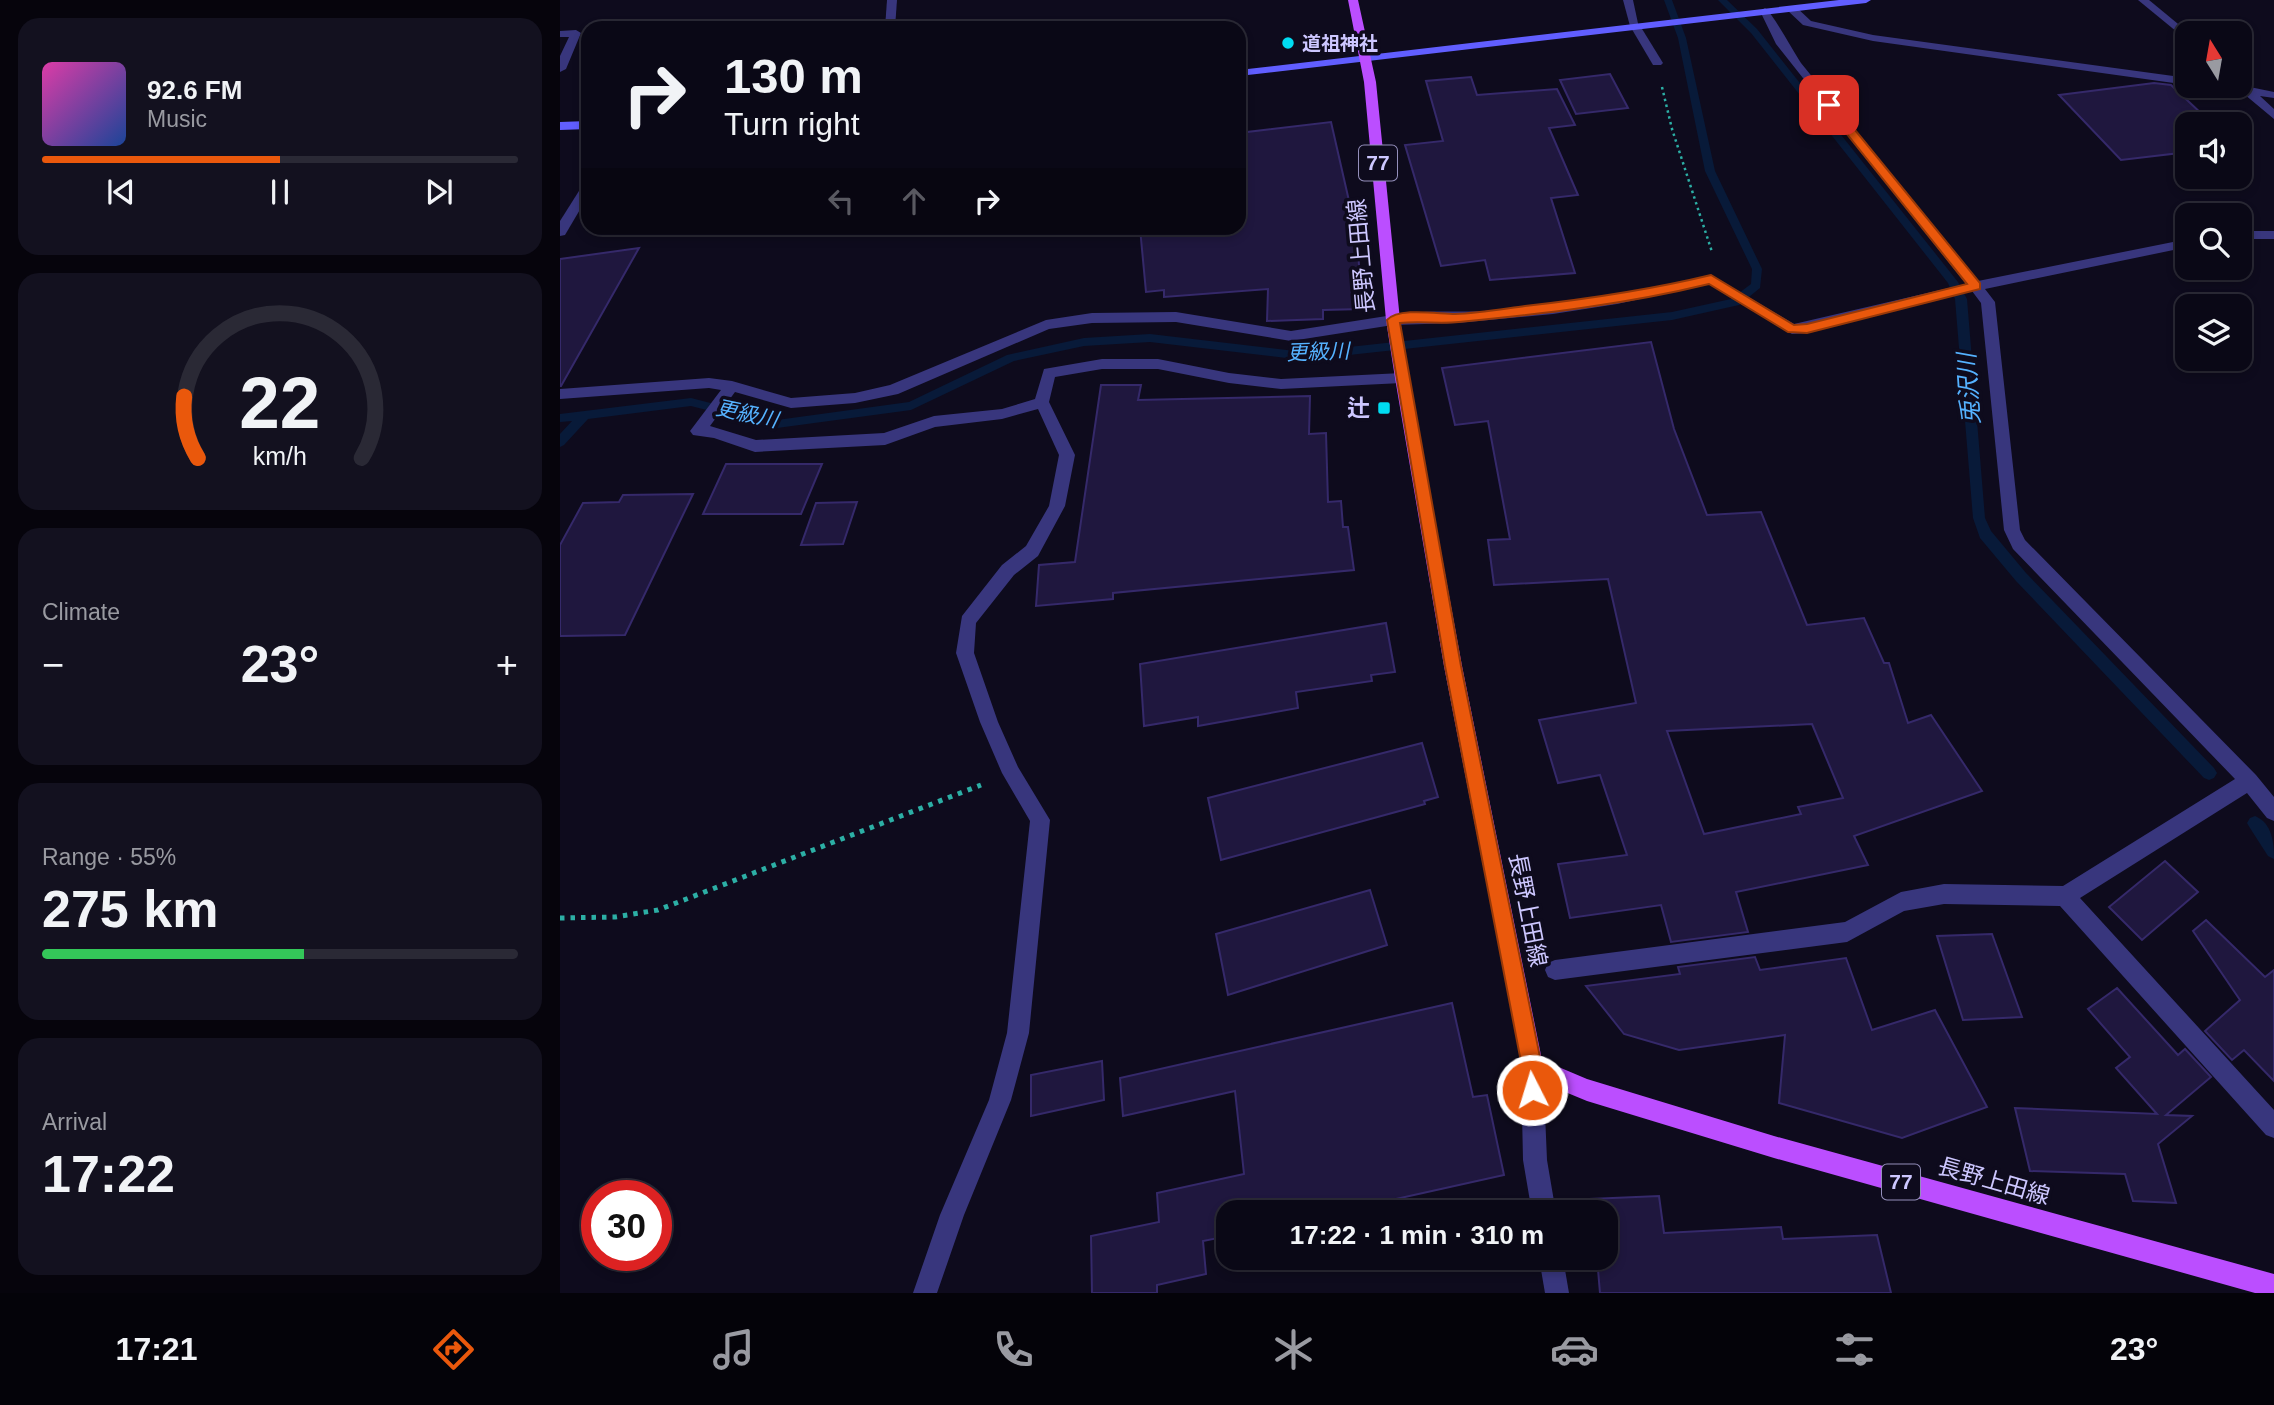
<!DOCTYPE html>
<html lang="en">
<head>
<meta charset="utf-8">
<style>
	:root { --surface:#0a0816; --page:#13111f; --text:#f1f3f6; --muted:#999aa1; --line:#2a2935; --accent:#ea580c }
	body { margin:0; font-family:Helvetica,"Noto Sans JP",sans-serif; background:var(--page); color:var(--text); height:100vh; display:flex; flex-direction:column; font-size:26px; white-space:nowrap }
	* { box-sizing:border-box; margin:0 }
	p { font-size:23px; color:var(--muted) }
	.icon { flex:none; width:38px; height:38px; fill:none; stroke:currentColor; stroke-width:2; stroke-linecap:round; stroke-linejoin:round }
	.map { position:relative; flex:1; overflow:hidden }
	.sheet { display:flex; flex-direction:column; gap:18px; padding:18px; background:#06040c; width:560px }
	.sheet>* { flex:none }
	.top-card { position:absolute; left:21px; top:21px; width:665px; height:214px; border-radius:21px; box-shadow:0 4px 10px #0003,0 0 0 2px var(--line); background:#0a0816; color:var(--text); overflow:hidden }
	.needle { width:46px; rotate:349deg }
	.buttons { position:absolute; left:1615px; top:21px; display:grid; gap:14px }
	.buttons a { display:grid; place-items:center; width:77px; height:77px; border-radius:14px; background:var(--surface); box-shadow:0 4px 10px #0003,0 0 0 2px var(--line); font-size:35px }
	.speed { position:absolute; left:21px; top:1180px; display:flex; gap:14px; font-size:35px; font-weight:700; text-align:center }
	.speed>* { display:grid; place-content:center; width:91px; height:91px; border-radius:50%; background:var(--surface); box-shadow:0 4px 10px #0003,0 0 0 2px var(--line); line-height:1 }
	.speed .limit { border:10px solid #d22; background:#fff; color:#111 }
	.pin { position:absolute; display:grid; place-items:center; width:60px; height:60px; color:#fff; margin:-30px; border-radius:14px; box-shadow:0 4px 10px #0006 }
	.me { position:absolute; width:77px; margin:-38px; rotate:355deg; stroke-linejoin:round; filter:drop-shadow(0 0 5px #0008) }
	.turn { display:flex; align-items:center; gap:24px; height:147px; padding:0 28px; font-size:32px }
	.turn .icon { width:91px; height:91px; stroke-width:2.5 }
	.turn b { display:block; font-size:49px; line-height:60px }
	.lanes { display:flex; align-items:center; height:66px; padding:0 28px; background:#0003; justify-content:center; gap:35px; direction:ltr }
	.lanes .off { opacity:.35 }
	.big { font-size:52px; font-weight:700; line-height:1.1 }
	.sheet .card { flex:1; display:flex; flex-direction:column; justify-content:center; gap:10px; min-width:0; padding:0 24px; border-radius:21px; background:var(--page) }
	.sheet .dial { align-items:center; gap:0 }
	.dial svg { height:182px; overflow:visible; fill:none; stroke:var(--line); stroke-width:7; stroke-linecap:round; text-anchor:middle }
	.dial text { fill:var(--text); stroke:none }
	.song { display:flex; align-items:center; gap:21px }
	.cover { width:84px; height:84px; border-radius:10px; background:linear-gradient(135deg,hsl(320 70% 55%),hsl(220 70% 35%)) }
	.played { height:7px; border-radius:4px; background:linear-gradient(90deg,var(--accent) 50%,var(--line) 50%) }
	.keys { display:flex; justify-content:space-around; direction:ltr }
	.heat { display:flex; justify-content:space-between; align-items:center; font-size:38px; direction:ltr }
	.charge { height:10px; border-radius:5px; background:linear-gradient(90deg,#34c759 55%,var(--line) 0) }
	.trip { position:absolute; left:656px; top:1200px; width:402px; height:70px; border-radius:21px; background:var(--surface); box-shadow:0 4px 10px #0003,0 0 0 2px var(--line); font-weight:700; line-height:70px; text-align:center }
	.tabs { display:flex; height:112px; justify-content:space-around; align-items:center; background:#040309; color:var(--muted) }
	.tabs .icon { width:49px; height:49px }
	.tabs .selected { color:var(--accent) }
	.tabs b { font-size:32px; color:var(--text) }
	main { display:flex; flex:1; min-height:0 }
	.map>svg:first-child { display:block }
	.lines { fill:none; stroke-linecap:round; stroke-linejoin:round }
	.stream { fill:#081a39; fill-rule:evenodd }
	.building { fill:#1f173e; stroke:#35296a; stroke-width:2; fill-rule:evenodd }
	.path-far1 { stroke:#2cafa5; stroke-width:2.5; stroke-dasharray:2.5 3.5; stroke-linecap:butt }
	.path { stroke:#2cafa5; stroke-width:5; stroke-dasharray:4.5 6; stroke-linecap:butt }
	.lane { fill:#38367d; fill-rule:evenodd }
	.street { fill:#38367d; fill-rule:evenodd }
	.secondary { fill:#615eff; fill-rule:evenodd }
	.primary { fill:#bb4eff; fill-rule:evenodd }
	.route { fill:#ea580c; stroke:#983908; stroke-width:2 }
	.poi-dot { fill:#00dcf2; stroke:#0e0b1d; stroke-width:2.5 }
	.labels { text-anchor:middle; stroke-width:7; stroke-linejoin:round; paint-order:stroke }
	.far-poi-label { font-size:19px; font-weight:bold; fill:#cdc7ff; stroke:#0e0b1d; text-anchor:start }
	.shield { fill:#0e0b1d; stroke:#948fbb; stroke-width:2 }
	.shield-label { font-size:21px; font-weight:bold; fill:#cdc7ff }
	.far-water-label { font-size:21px; font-style:italic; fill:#55b2ff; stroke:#0e0b1d }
	.street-label { font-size:23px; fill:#cdc7ff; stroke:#0e0b1d }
	.poi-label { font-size:23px; font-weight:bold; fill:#cdc7ff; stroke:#0e0b1d; text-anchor:end }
	.water-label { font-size:24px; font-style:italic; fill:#55b2ff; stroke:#0e0b1d }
</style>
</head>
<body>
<main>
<section class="sheet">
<div class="card">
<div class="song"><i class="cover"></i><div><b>92.6 FM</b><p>Music</p></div></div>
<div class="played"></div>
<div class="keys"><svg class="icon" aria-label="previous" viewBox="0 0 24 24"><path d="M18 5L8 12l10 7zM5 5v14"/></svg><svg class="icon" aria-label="pause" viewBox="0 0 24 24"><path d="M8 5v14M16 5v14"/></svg><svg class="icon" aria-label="next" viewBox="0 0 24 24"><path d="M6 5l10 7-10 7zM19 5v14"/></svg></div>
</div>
<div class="card dial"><svg viewBox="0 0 100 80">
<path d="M14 69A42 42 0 1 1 86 69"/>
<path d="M14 69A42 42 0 0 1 8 42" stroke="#ea580c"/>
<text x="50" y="56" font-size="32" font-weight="700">22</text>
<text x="50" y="72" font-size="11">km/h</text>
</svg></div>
<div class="card"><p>Climate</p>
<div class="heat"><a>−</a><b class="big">23°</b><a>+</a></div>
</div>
<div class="card"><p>Range · 55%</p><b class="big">275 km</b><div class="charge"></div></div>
<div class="card"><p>Arrival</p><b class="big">17:22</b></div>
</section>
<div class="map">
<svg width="1714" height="1293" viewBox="0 0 1714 1293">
	<rect width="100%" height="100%" fill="#0e0b1d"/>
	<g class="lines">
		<!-- stream -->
		<g class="stream">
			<path d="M 1104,0 L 1112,0 L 1126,38 L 1155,171 L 1202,269 L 1200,288 L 1179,305 L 1112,320 L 743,360 L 590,342 L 524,346 L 454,361 L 351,410 L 217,428 L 131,406 L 28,419 L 4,445 L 0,447 L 0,434 L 12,421 L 0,422 L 0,414 L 131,398 L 217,420 L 349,402 L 447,355 L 524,338 L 590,334 L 743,352 L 1112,312 L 1171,299 L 1191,284 L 1192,269 L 1145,171 L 1118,38 Z"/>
			<path d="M 1158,0 L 1167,0 L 1197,29 L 1398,282 L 1407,299 L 1425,518 L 1431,531 L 1466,573 L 1654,768 L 1657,773 L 1654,778 L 1649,780 L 1644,778 L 1456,581 L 1420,538 L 1413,518 L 1395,299 L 1388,283 L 1191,33 Z"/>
			<path d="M 1695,816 C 1712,823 1714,842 1714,859 L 1708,856 L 1690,828 L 1687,823 L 1690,818 Z"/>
		</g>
	</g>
	<!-- building -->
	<g class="building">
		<path d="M 1050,74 L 1068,108 L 1016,114 L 1000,80 Z"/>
		<path d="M 911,77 L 917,95 L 997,89 L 1015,125 L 989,128 L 1018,195 L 991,198 L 1015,273 L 930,280 L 925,260 L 881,266 L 845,145 L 883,141 L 866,81 Z"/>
		<path d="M 1594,83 L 1611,85 L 1643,115 L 1628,117 L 1628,152 L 1561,160 L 1499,95 Z"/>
		<path d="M 771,122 L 797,236 L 802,309 L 763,310 L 763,319 L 707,321 L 708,289 L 604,297 L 604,290 L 586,292 L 580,228 L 679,228 L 679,133 Z"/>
		<path d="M 79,248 L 1,386 L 0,386 L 0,259 Z"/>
		<path d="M 1091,342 L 1114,429 L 1147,515 L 1201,512 L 1247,625 L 1304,618 L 1324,663 L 1329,663 L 1348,723 L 1371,715 L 1422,791 L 1294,836 L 1308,865 L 1176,892 L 1188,932 L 1111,942 L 1101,905 L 1010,918 L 998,864 L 1067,855 L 1040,775 L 998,783 L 979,720 L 1076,703 L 1048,579 L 934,585 L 928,540 L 950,539 L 928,421 L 895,425 L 882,368 ZM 1252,724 L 1283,798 L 1238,807 L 1241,814 L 1144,834 L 1107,731 Z"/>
		<path d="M 541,385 L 581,385 L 578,400 L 750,396 L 749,434 L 766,433 L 768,502 L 781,501 L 783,527 L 788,527 L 794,570 L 553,593 L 553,599 L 476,606 L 479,565 L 515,562 Z"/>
		<path d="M 166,464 L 262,464 L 241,514 L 143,514 Z"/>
		<path d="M 133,494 L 65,635 L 0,636 L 0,545 L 23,503 L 59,502 L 63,495 Z"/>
		<path d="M 297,502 L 283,544 L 241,545 L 256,503 Z"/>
		<path d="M 826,623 L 835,672 L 811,675 L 812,681 L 736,692 L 738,708 L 638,726 L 638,717 L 584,726 L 580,664 Z"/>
		<path d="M 862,743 L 878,797 L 864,801 L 865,804 L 661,860 L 648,798 Z"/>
		<path d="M 1605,861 L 1638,892 L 1582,940 L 1549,907 Z"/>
		<path d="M 810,890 L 827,945 L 668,995 L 656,934 Z"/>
		<path d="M 1646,920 L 1705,977 L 1714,970 L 1714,1081 L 1684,1050 L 1672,1060 L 1645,1031 L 1680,1000 L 1633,931 Z"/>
		<path d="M 1432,934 L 1462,1017 L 1403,1020 L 1377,936 Z"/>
		<path d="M 1195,957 L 1200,970 L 1286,958 L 1312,1030 L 1375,1010 L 1427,1107 L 1342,1138 L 1219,1103 L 1225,1035 L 1119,1050 L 1064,1034 L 1026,986 L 1120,974 L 1118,967 Z"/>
		<path d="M 1557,988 L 1618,1055 L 1625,1049 L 1651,1077 L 1606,1115 L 1632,1116 L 1598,1144 L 1616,1203 L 1573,1201 L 1565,1174 L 1470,1171 L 1455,1108 L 1597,1114 L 1556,1068 L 1570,1057 L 1528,1009 Z"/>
		<path d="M 892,1003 L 913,1097 L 927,1095 L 944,1175 L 773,1213 L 668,1213 L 668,1236 L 643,1241 L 646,1274 L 597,1285 L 597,1293 L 532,1293 L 531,1236 L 599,1222 L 597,1193 L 684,1174 L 675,1091 L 563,1116 L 560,1078 Z"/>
		<path d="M 542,1061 L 544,1100 L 471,1116 L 471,1075 Z"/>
		<path d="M 1099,1196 L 1104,1233 L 1221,1227 L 1223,1239 L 1317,1235 L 1331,1293 L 1040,1293 L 1037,1258 L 1046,1258 L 1046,1213 L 1031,1213 L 1030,1199 Z"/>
	</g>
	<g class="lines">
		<!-- path-far1 -->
		<path class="path-far1" d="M 1102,87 L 1112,129 L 1152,252"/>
		<!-- path -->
		<path class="path" d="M 0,918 L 55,917 L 98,910 L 421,785"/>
		<!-- lane -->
		<g class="lane">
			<path d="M 1578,0 L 1589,0 L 1629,33 L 1628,41 Z"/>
			<path d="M 1227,6 L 1235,6 L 1251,21 L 1313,35 L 1628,78 L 1628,85 L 1313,41 L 1243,25 L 1227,10 Z"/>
			<path d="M 1205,8 C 1212,12 1233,51 1241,63 L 1418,281 L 1628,239 L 1628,247 L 1425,289 L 1435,302 L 1460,530 L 1465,540 L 1696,775 L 1714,797 L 1714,821 L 1707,818 L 1687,793 L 1520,898 L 1714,1110 L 1714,1138 L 1706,1135 L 1500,906 L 1384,904 L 1344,911 L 1287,942 L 995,980 L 988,977 L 985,970 L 988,963 L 995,960 L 1285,922 L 1341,892 L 1384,884 L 1503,886 L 1675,779 L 1453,549 L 1444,530 L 1421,303 L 1412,291 L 1247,333 L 1232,334 L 1149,284 L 1057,304 L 993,314 L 897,323 L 833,325 L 826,320 L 828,317 C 859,308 901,314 935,310 C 1008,304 1080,292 1151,275 L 1234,324 L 1406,284 L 1216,44 L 1200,11 Z"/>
			<path d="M 1071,24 L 1079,24 L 1103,63 L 1101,65 L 1093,65 L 1070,26 Z"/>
			<path d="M 1649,86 L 1685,86 L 1714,92 L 1714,98 L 1700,96 L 1714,109 L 1714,119 L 1684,94 Z"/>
			<rect x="1680" y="231" width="34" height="8"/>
		</g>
		<!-- street -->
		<g class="street">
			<path d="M 327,0 L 337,0 L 335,28 L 325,28 Z"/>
			<path d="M 1063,0 L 1073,0 L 1079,28 L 1070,26 Z"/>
			<path d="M 16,30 L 21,33 L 6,69 L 0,72 L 0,56 L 9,37 L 0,37 L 0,31 Z"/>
			<path d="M 28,182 L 28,196 L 5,235 L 0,236 L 0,221 L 24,183 Z"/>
			<path d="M 616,312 L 731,331 L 833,315 L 840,320 L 833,325 L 731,341 L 616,322 L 532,323 L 489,329 L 338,394 L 295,403 L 231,408 L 175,392 L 150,426 L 196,440 L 324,433 L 374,416 L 442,409 L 475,399 L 484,369 L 542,359 L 598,359 L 669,373 L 721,379 L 842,373 L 849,378 L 842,383 L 721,389 L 669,383 L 598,369 L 542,369 L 495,377 L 489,402 L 515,455 L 505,506 L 478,556 L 454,575 L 416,623 L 414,653 L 438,722 L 458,767 L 490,820 L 469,1033 L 451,1100 L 404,1215 L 377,1293 L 353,1293 L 380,1215 L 429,1100 L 447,1033 L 470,821 L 442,773 L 420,722 L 396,653 L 402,616 L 442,565 L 466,546 L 489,506 L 499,455 L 478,409 L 442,419 L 375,427 L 325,445 L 195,452 L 154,438 L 133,435 L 130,431 L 161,390 L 149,388 L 0,399 L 0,389 L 149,378 L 172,381 L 231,398 L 295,393 L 330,385 L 486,320 L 532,313 Z"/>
			<path d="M 972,1056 L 980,1059 L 983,1067 L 987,1160 L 996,1213 L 972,1213 L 963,1160 L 961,1067 L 964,1059 Z"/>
			<path d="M 979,1258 L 1003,1258 L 1009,1293 L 985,1293 Z"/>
		</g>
		<!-- secondary -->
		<g class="secondary">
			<path d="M 1279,0 L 1311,0 L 1306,3 L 679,76 L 679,70 Z"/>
			<path d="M 28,121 L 28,129 L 0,130 L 0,122 Z"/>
		</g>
		<!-- primary -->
		<path class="primary" d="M 788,0 L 798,0 L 816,82 L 840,320 L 849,378 L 902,666 L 982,1060 L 1027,1079 L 1214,1136 L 1714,1274 L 1714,1293 L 1695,1293 L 1214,1158 L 1027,1101 L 964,1075 L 884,666 L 835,378 L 826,320 L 804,82 Z"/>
	</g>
	<!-- route -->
	<path class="route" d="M 1269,102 L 1273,103 L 1420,283 L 1420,289 L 1247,333 L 1228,332 L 1149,284 C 1067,304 983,314 899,322 C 880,324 860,321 840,323 L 901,666 L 982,1067 L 983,1090 L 980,1097 L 972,1100 L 965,1097 L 962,1090 L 962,1067 L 885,666 L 827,320 C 839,307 878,314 895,314 C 918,313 942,309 965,306 C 1028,299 1089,290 1151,275 L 1234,325 L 1247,324 L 1407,284 L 1266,108 L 1264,105 Z"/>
	<!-- markers -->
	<g class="poi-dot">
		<circle cx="728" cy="43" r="7"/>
		<rect x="817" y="401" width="14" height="14" rx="3.5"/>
	</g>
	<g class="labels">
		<!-- far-poi labels -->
		<g class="far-poi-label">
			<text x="742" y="50">道祖神社</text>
		</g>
		<!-- shield labels -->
		<g class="shield">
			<rect x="799" y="145.5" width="38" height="35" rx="5"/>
			<rect x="1322" y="1164.5" width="38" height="35" rx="5"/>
		</g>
		<g class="shield-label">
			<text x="818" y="170">77</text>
			<text x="1341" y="1189">77</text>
		</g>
		<!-- far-water labels -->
		<g class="far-water-label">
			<text transform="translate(758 352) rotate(-2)" y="7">更級川</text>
			<text transform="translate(187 414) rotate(12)" y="7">更級川</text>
		</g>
		<!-- street labels -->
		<g class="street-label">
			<text transform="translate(801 256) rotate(-95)" y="8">長野上田線</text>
			<text transform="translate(968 910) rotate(79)" y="8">長野上田線</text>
			<text transform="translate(1434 1181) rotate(16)" y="8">長野上田線</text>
		</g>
		<!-- poi labels -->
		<g class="poi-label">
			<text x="810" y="416">辻</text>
		</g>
		<!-- water labels -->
		<g class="water-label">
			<text transform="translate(1409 389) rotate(-94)" y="8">兎沢川</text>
		</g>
	</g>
</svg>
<div class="buttons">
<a><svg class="needle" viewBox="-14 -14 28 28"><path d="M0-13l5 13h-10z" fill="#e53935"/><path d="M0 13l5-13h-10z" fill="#999aa1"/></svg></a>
<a><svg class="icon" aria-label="sound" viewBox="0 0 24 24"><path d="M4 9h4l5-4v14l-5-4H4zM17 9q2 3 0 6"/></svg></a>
<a><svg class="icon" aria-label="search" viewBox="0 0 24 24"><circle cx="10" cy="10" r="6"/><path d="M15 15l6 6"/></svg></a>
<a><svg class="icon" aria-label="layers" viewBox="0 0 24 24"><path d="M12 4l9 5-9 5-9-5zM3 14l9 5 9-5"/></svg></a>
</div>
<div class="speed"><div class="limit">30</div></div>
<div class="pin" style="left:1269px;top:105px;background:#d93025"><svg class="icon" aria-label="arrive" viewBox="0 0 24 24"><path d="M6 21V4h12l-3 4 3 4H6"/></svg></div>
<svg class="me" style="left:972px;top:1090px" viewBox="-20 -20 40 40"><circle r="17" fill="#ea580c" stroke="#fff" stroke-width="3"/><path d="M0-11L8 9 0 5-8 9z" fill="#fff"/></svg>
<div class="trip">17:22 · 1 min · 310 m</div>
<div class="top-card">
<div class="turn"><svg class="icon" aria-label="right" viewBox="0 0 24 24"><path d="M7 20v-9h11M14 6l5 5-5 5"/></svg><div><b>130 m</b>Turn right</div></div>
<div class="lanes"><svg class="icon off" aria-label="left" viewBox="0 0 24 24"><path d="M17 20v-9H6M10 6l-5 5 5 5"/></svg><svg class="icon off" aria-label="ahead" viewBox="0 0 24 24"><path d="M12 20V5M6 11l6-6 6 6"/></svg><svg class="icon" aria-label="right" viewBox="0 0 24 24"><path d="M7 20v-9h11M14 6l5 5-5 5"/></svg></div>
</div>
</div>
</main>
<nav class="tabs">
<b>17:21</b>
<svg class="icon selected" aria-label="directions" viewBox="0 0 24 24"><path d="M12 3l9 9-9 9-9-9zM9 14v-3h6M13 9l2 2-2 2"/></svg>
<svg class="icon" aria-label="music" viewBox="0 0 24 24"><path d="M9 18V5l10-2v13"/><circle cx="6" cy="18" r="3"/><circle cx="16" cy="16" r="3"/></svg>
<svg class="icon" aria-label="phone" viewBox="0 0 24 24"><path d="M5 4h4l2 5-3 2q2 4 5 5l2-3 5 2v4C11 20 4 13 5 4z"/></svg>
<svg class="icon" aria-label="climate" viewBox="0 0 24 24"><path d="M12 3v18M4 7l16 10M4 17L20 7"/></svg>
<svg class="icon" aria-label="car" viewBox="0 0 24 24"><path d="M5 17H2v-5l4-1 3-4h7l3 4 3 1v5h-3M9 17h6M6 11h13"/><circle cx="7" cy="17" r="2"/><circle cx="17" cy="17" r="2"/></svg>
<svg class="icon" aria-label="filters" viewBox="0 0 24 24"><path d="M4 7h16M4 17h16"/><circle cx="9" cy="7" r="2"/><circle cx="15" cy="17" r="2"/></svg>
<b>23°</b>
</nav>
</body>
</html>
